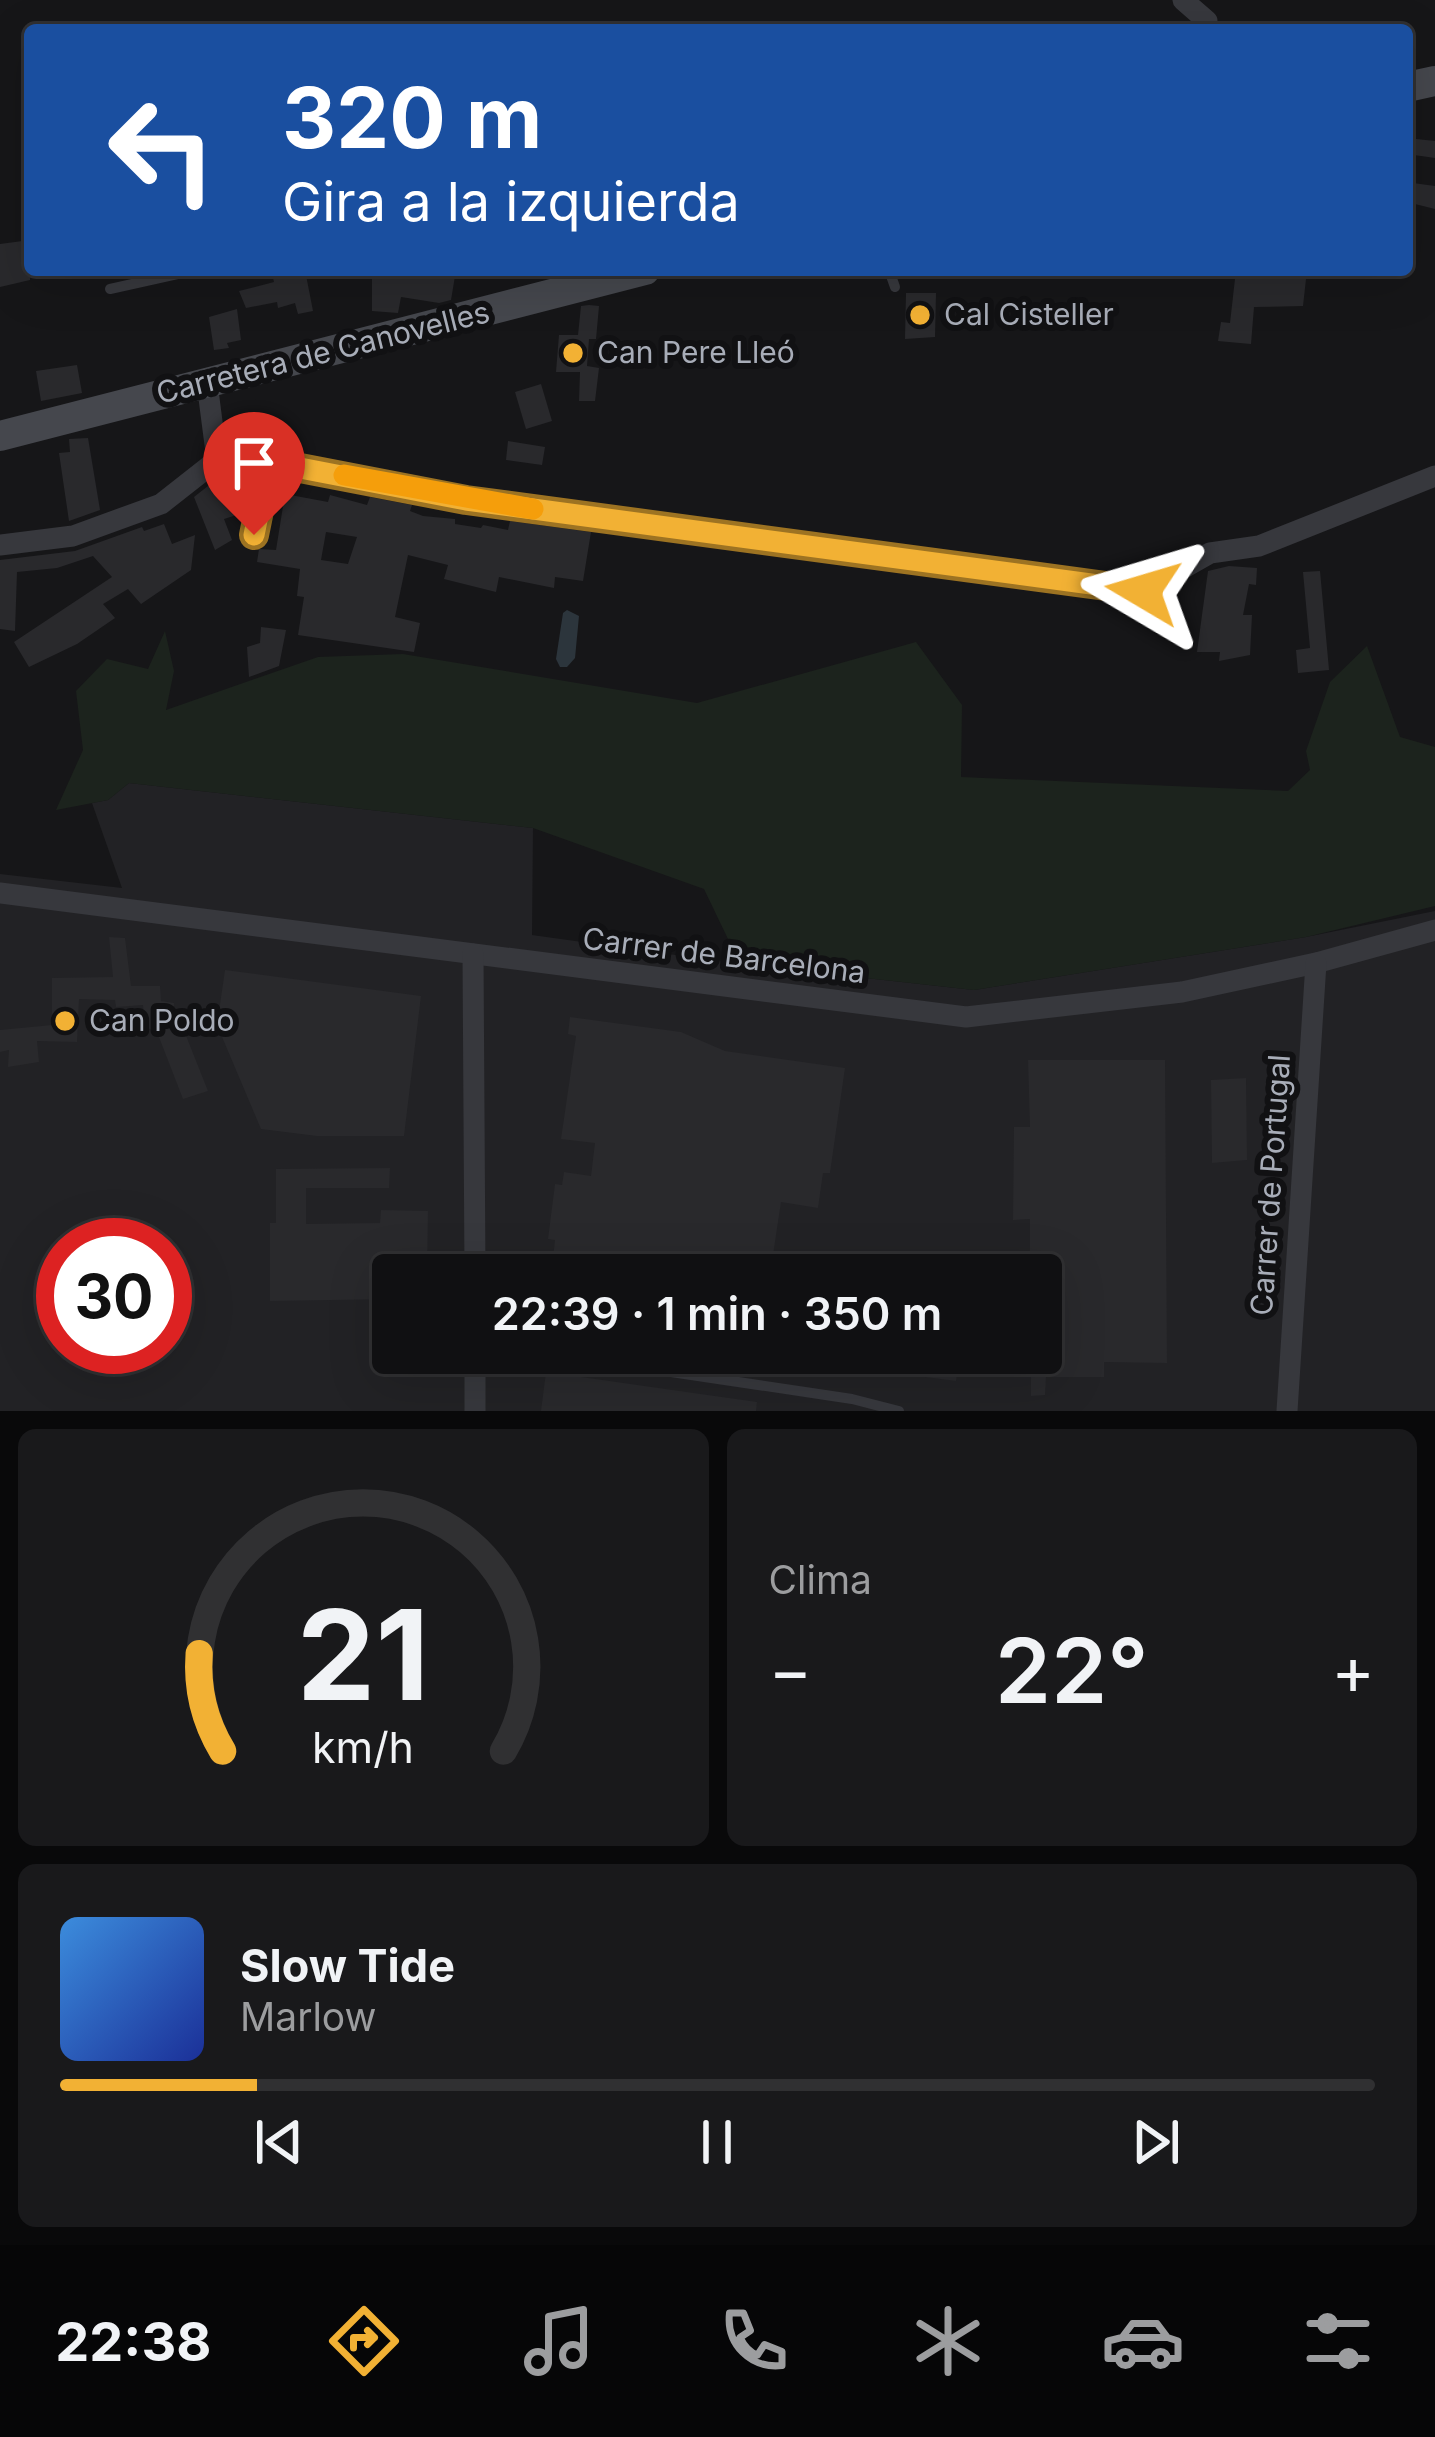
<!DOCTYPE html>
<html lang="es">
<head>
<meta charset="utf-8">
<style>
	:root { --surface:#101012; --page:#19191b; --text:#f1f3f6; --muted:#9c9d9f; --line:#303032; --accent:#f2b134 }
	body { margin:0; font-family:Inter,sans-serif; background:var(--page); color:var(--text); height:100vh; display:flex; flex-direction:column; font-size:45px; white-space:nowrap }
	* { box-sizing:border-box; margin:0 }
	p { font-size:39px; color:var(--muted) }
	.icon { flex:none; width:66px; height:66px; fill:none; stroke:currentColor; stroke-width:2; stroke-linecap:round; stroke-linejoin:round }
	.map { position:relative; height:1411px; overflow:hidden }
	.panel { display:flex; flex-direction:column; gap:18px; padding:18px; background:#09090a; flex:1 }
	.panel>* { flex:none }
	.hud { position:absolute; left:24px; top:24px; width:1389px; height:252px; border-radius:12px; box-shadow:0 12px 48px #0002,0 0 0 3px var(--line); background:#1a4fa0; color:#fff; overflow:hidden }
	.speed { position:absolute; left:36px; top:1218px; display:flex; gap:24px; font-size:60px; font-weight:700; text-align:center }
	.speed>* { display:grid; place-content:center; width:156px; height:156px; border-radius:50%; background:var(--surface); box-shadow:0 12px 48px #0002,0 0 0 3px var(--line); line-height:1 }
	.speed .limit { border:18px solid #d22; background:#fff; color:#111 }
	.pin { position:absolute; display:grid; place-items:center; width:102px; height:102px; color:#fff; margin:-123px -51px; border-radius:50% 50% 50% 0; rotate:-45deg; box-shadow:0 0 12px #0007 }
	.pin .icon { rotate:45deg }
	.me { position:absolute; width:132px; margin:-66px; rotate:277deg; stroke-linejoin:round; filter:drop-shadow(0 0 9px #0008) }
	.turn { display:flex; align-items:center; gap:42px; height:252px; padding:0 60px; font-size:54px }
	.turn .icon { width:156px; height:156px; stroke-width:2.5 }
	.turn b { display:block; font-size:84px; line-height:102px }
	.big { font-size:90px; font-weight:600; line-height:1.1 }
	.panel .card { flex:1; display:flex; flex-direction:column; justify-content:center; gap:18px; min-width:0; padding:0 42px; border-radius:18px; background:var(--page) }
	.panel .dial { align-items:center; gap:0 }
	.dial svg { height:312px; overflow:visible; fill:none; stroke:var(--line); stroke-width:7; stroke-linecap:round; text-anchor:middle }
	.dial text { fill:var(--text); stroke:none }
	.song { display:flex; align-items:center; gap:36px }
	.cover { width:144px; height:144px; border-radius:18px; background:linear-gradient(135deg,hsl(210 70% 55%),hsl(230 70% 35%)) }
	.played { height:12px; border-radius:6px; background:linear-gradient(90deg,var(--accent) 15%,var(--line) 15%) }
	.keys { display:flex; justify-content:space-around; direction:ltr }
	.heat { display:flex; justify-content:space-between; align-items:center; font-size:66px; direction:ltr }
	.panel .tiles { flex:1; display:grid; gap:18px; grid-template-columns:1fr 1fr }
	.card:last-child { grid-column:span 2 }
	.trip { position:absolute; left:372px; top:1254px; width:690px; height:120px; border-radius:12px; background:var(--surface); box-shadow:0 12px 48px #0002,0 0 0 3px var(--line); font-weight:600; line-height:120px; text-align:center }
	.dock { display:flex; height:192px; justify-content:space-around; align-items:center; background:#060607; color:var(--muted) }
	.dock .icon { width:84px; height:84px }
	.dock .selected { color:var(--accent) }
	.dock b { font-size:54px; color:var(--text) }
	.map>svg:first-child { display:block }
	.built { fill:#222225; fill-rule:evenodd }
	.green { fill:#1c231d }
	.water { fill:#2c353c }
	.building { fill:#29292c; fill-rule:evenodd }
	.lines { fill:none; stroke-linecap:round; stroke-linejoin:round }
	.lane { stroke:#37383d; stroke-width:10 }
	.street { stroke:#37383d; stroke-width:21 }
	.secondary { stroke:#45474d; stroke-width:30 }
	.route-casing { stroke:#9d7322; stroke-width:30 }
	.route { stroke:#f2b134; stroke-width:21 }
	.slow { stroke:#f59e0b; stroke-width:21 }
	.poi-dot { fill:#f2b134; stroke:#111113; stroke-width:4.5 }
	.labels { text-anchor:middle; stroke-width:12; stroke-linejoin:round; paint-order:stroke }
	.poi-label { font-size:30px; fill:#a8adb8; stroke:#111113; text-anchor:start }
	.street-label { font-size:30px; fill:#a8adb8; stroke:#111113 }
</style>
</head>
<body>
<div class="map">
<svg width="1435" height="1411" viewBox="0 0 1435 1411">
	<rect width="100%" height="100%" fill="#161618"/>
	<!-- built -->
	<path class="built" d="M 129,783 L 533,828 L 532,935 L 740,964 L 974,990 L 1306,937 L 1435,911 L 1435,1411 L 0,1411 L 0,874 L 122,888 L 92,803 L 108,800 ZM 63,1245 L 165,1245 L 165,1347 L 63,1347 ZM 393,1275 L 1041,1275 L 1041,1353 L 393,1353 Z"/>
	<!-- green -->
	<path class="green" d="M 165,631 L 174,671 L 166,710 L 318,657 L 403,654 L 697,703 L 916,642 L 962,705 L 961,777 L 1288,791 L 1310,770 L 1306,751 L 1330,682 L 1367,646 L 1400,737 L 1435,747 L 1435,906 L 1306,937 L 974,990 L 740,964 L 704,889 L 533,828 L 129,783 L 108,800 L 56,810 L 83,750 L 76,691 L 107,659 L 148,669 Z"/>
	<!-- water -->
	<path class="water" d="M 567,610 L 579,616 L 575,658 L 567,667 L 560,667 L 556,659 L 563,613 Z"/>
	<!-- building -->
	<g class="building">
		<path d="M 1407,138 L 1435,141 L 1435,158 L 1407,154 Z"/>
		<path d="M 1413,183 L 1435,186 L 1435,209 L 1407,202 L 1407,186 L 1413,187 Z"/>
		<path d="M 30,240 L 30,280 L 0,287 L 0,244 Z"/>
		<path d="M 271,270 L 305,270 L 313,311 L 298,314 L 295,303 L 278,308 L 277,302 L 246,308 L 239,291 L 274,282 Z"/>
		<path d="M 372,270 L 456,270 L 451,300 L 439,303 L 401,297 L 398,313 L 372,311 Z"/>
		<path d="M 1236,270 L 1307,270 L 1303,306 L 1254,307 L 1251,344 L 1218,341 L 1221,322 L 1230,323 Z"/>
		<path d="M 906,293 L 936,293 L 935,337 L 905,339 Z"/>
		<path d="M 589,305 L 599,306 L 596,339 L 589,339 L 587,366 L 599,368 L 595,401 L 579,401 L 580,372 L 556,372 L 559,335 L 578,335 L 581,306 Z"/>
		<path d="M 237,309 L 241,340 L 227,343 L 229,348 L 214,350 L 209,317 Z"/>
		<path d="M 77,365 L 82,393 L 41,401 L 36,371 Z"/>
		<path d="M 541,384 L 552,421 L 526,429 L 515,392 Z"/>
		<path d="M 88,438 L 100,510 L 69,521 L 59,453 L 70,452 L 69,439 Z"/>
		<path d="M 508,441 L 545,447 L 542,465 L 506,460 Z"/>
		<path d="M 222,475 L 233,476 L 243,513 L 224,519 L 232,540 L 215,550 L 194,497 Z"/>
		<path d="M 285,494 L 328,502 L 330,495 L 367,505 L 370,497 L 412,505 L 410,511 L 423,516 L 455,519 L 455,524 L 481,528 L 483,525 L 508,530 L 510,521 L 591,532 L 583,581 L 555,577 L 554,588 L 499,577 L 496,592 L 444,579 L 448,565 L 408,555 L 395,617 L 420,623 L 414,652 L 298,635 L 304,597 L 297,596 L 300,569 L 257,562 L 259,549 L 276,550 ZM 326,532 L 357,537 L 348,564 L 321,560 Z"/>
		<path d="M 164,524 L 172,544 L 195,535 L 191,570 L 141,604 L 128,589 L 103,604 L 115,618 L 77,644 L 29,667 L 14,642 L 112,577 L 93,556 L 57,568 L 17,572 L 15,631 L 0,629 L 0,560 L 75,551 L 142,527 L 144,531 Z"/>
		<path d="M 1229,566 L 1257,568 L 1256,585 L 1249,584 L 1243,615 L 1252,615 L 1250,655 L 1219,661 L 1220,652 L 1197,652 L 1208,571 Z"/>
		<path d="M 1320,571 L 1329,670 L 1298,673 L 1296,650 L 1310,648 L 1303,572 Z"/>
		<path d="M 261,627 L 286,630 L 279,666 L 249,677 L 247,647 L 260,643 Z"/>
		<path d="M 109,937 L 125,938 L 131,986 L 160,986 L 161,1001 L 174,1003 L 173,1024 L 181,1023 L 208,1091 L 183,1099 L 157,1032 L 145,1027 L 143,1005 L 116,1007 L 115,1000 L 79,999 L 77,1042 L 37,1041 L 39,1062 L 8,1067 L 9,1050 L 0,1052 L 0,1030 L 52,1025 L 52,978 L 113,977 Z"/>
		<path d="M 225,970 L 421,996 L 404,1136 L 317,1136 L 261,1129 L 217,1025 Z"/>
		<path d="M 570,1017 L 681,1032 L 725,1051 L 845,1068 L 830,1173 L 823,1173 L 818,1208 L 781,1202 L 770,1275 L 666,1266 L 665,1275 L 551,1275 L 555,1240 L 548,1239 L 555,1184 L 562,1185 L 564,1172 L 591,1176 L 595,1143 L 561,1139 L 576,1036 L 568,1034 Z"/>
		<path d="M 1028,1060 L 1165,1060 L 1167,1363 L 1104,1362 L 1104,1377 L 1046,1377 L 1045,1395 L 1031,1396 L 1031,1353 L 1041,1353 L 1041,1275 L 1030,1275 L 1030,1219 L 1013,1220 L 1014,1127 L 1030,1127 Z"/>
		<path d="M 1246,1078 L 1247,1160 L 1212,1163 L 1211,1080 Z"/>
		<path d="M 390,1168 L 389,1188 L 306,1188 L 306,1224 L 380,1223 L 381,1210 L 428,1211 L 427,1275 L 393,1275 L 393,1299 L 270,1301 L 270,1223 L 276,1223 L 276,1169 Z"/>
		<path d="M 874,1353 L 960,1353 L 956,1381 L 872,1370 Z"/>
		<path d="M 546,1372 L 757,1402 L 756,1411 L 541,1411 Z"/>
	</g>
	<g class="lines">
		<!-- lane -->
		<g class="lane">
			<path d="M 889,270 L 895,287"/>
			<path d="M 110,289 L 191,271"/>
			<path d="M 544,1353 L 852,1399 L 899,1411"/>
		</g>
		<!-- street -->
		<g class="street">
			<path d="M 1183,0 L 1207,21 L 1207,30"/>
			<path d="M 207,383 L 217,460 L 269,462 L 466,500 L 1143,591 L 1210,553 L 1259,546 L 1435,476"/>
			<path d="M 254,535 L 269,462"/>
			<path d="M 0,545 L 73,536 L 161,504 L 217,460"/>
			<path d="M 0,893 L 966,1017 L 1182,992 L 1316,963 L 1435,930"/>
			<path d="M 473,954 L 475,1275"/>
			<path d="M 475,1353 L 475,1411"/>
			<path d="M 1287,1411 L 1316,963"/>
		</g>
		<!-- secondary -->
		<g class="secondary">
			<path d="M 1407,87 L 1435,81"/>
			<path d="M 0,436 L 645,270"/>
		</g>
	</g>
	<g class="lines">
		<defs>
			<path id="route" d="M 254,535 L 269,462 L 466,500 L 1143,591"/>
		</defs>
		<!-- route casing -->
		<use href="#route" class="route-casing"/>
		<!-- route -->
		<use href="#route" class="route"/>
		<!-- slow -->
		<path class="slow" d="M 344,475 L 533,509"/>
	</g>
	<!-- markers -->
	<g class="poi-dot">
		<circle cx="920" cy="315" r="12"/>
		<circle cx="573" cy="353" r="12"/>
		<circle cx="65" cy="1021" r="12"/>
	</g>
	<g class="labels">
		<!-- poi labels -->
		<g class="poi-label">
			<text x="944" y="325">Cal Cisteller</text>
			<text x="597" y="363">Can Pere Lleó</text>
			<text x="89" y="1031">Can Poldo</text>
		</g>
		<!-- street labels -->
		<g class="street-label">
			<text transform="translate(323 353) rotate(-14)" y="10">Carretera de Canovelles</text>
			<text transform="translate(724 956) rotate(7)" y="10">Carrer de Barcelona</text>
			<text transform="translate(1271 1185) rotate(-86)" y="10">Carrer de Portugal</text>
		</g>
	</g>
</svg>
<div class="speed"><div class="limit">30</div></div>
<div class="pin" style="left:254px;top:535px;background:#d93025"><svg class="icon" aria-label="arrive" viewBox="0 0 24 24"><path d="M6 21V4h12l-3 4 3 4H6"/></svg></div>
<svg class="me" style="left:1143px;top:591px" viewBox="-20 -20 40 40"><path d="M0-17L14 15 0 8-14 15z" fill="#f2b134" stroke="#fff" stroke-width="4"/></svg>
<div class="trip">22:39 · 1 min · 350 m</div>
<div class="hud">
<div class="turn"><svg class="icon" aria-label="left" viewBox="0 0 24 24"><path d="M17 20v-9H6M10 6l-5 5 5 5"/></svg><div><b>320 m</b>Gira a la izquierda</div></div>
</div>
</div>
<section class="panel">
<div class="tiles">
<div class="card dial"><svg viewBox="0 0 100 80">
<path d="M14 69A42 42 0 1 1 86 69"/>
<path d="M14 69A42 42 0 0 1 8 44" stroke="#f2b134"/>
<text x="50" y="56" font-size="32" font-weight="700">21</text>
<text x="50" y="72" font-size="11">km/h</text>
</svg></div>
<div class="card"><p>Clima</p>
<div class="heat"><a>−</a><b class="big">22°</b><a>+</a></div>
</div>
<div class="card">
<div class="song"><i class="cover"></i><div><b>Slow Tide</b><p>Marlow</p></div></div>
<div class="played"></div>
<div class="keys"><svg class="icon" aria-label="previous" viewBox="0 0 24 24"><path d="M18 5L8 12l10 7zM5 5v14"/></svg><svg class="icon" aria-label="pause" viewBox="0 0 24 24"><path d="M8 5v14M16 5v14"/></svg><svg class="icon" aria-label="next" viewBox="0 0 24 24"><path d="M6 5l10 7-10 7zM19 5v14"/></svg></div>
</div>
</div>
</section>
<nav class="dock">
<b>22:38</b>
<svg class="icon selected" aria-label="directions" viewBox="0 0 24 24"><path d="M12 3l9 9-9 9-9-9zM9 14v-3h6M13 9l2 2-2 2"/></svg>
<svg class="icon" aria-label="music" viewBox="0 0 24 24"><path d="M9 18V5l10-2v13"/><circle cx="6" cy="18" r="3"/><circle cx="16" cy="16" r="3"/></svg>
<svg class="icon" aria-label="phone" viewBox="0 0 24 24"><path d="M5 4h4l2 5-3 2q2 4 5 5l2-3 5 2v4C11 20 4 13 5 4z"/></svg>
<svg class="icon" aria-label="climate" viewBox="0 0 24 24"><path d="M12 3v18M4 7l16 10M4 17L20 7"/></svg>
<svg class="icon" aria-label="car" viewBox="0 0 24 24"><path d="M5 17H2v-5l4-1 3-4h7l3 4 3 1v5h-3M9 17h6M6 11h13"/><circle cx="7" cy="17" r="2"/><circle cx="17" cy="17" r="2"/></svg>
<svg class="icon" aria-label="filters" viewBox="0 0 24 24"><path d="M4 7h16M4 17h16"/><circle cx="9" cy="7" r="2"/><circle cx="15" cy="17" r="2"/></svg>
</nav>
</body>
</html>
